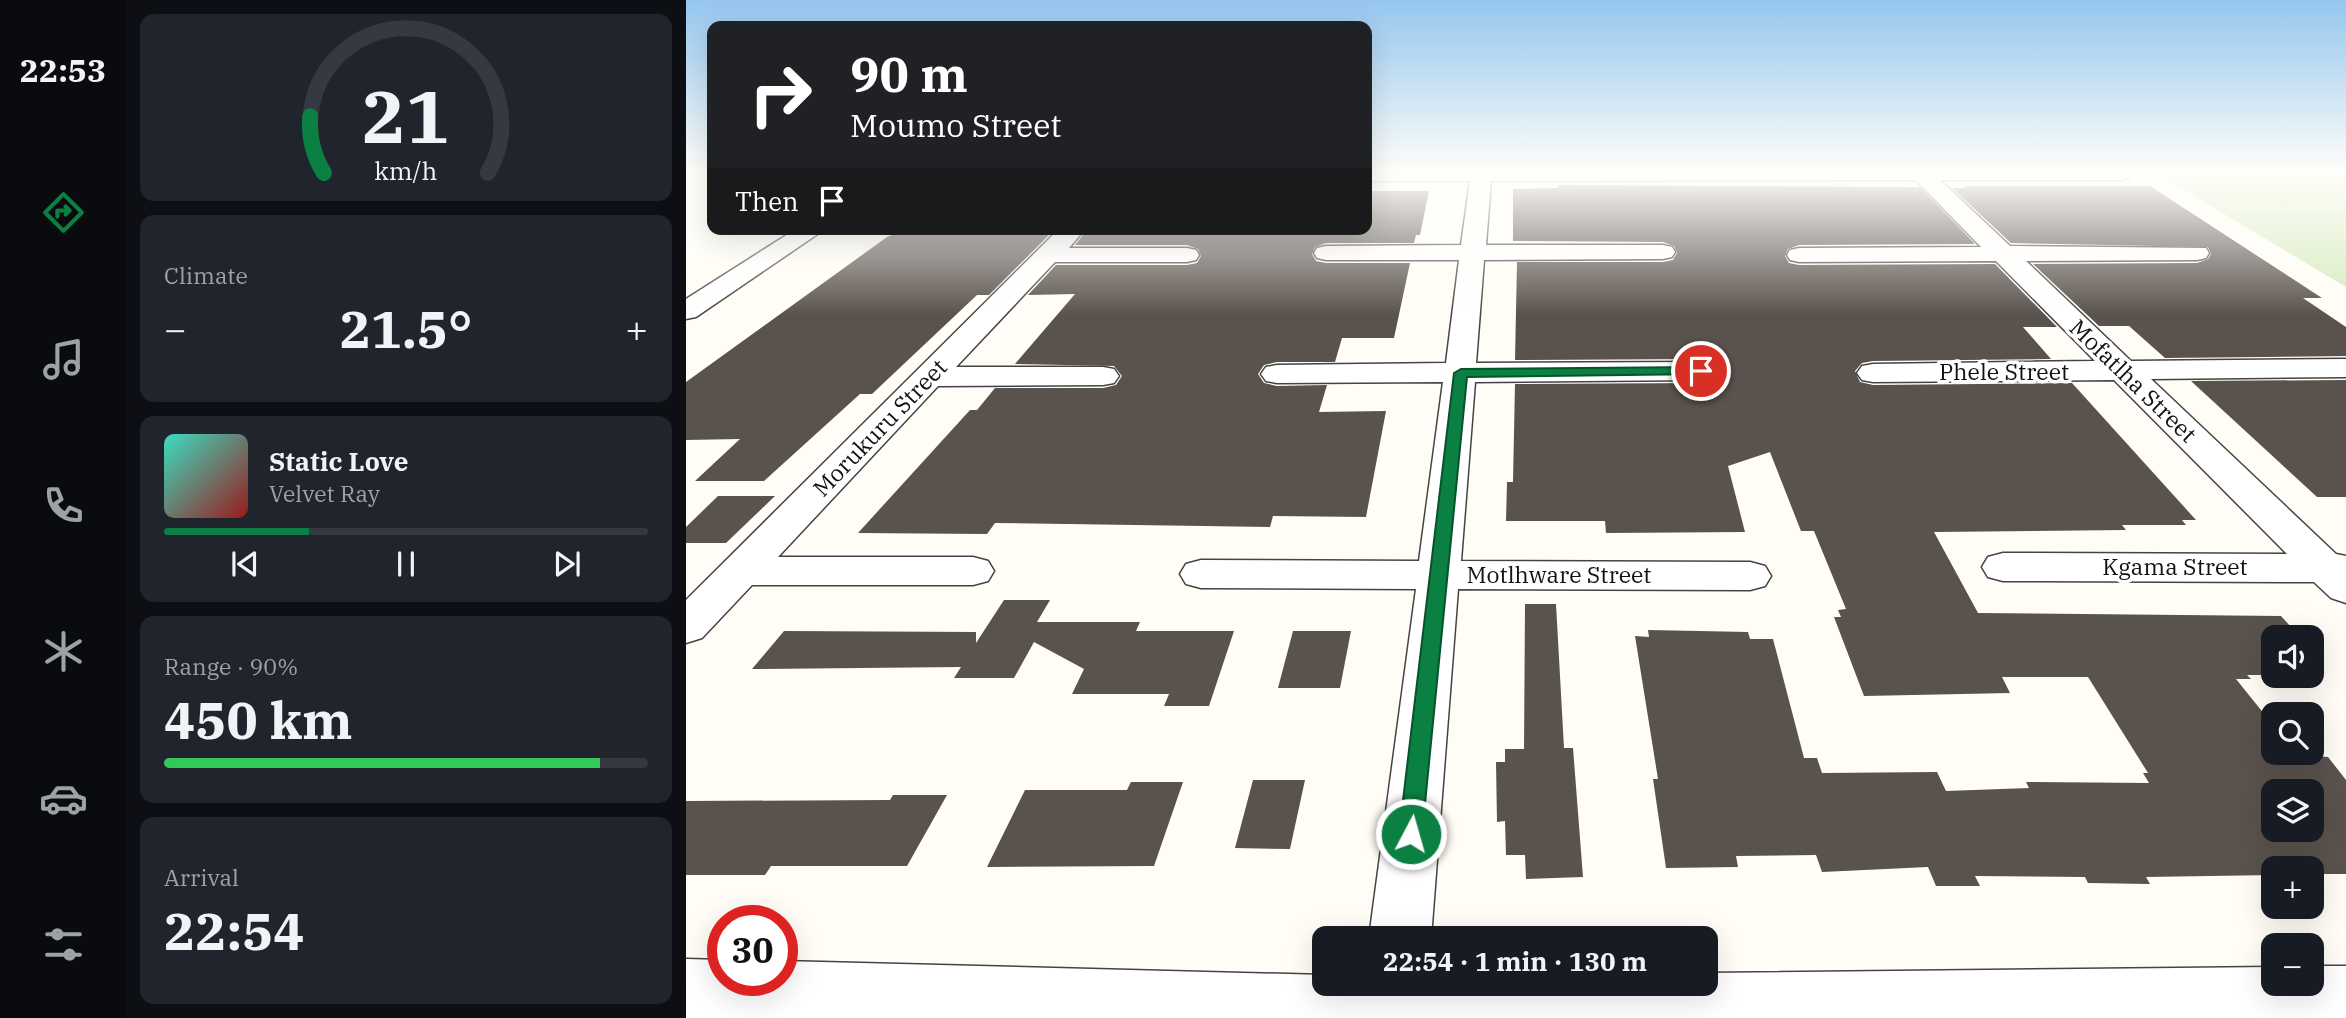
<!DOCTYPE html>
<html lang="en">
<head>
<meta charset="utf-8">
<style>
	:root { --surface:#171b24; --page:#20242c; --text:#f1f3f6; --muted:#9ea1a6; --line:#363941; --accent:#0b8043 }
	body { margin:0; font-family:"IBM Plex Serif",serif; background:var(--page); color:var(--text); height:100vh; display:flex; flex-direction:column; font-size:26px; white-space:nowrap }
	* { box-sizing:border-box; margin:0 }
	p { font-size:23px; color:var(--muted) }
	.icon { flex:none; width:38px; height:38px; fill:none; stroke:currentColor; stroke-width:2; stroke-linecap:round; stroke-linejoin:round }
	.map { position:relative; flex:1; overflow:hidden }
	.details { display:flex; flex-direction:column; gap:14px; padding:14px; background:#0d0f14; width:560px }
	.details>* { flex:none }
	.top-card { position:absolute; left:21px; top:21px; width:665px; height:214px; border-radius:14px; box-shadow:0 7px 28px #0002; background:#202124; color:#fff; overflow:hidden }
	.fabs { position:absolute; left:1575px; top:625px; display:grid; gap:14px }
	.fabs a { display:grid; place-items:center; width:63px; height:63px; border-radius:14px; background:var(--surface); box-shadow:0 7px 28px #0002; font-size:35px }
	.speed { position:absolute; left:21px; top:905px; display:flex; gap:14px; font-size:35px; font-weight:700; text-align:center }
	.speed>* { display:grid; place-content:center; width:91px; height:91px; border-radius:50%; background:var(--surface); box-shadow:0 7px 28px #0002; line-height:1 }
	.speed .limit { border:10px solid #d22; background:#fff; color:#111 }
	.pin { position:absolute; display:grid; place-items:center; width:60px; height:60px; color:#fff; margin:-30px; border:4px solid #fff; border-radius:50%; box-shadow:0 2px 7px #0007 }
	.me { position:absolute; width:77px; margin:-38px; rotate:6deg; stroke-linejoin:round; filter:drop-shadow(0 0 5px #0008) }
	.turn { display:flex; align-items:center; gap:24px; height:147px; padding:0 28px; font-size:32px }
	.turn .icon { width:91px; height:91px; stroke-width:2.5 }
	.turn b { display:block; font-size:49px; line-height:60px }
	.then { display:flex; align-items:center; height:66px; padding:0 28px; background:#0003; gap:14px; font-size:26px }
	.big { font-size:52px; font-weight:800; line-height:1.1 }
	.details .tile { flex:1; display:flex; flex-direction:column; justify-content:center; gap:10px; min-width:0; padding:0 24px; border-radius:14px; background:var(--page) }
	.details .dial { align-items:center; gap:0 }
	.dial svg { height:182px; overflow:visible; fill:none; stroke:var(--line); stroke-width:7; stroke-linecap:round; text-anchor:middle }
	.dial text { fill:var(--text); stroke:none }
	.song { display:flex; align-items:center; gap:21px }
	.cover { width:84px; height:84px; border-radius:10px; background:linear-gradient(135deg,hsl(170 70% 55%),hsl(0 70% 35%)) }
	.played { height:7px; border-radius:4px; background:linear-gradient(90deg,var(--accent) 30%,var(--line) 30%) }
	.keys { display:flex; justify-content:space-around; direction:ltr }
	.heat { display:flex; justify-content:space-between; align-items:center; font-size:38px; direction:ltr }
	.charge { height:10px; border-radius:5px; background:linear-gradient(90deg,#34c759 90%,var(--line) 0) }
	.trip { position:absolute; left:626px; top:926px; width:406px; height:70px; border-radius:14px; background:var(--surface); box-shadow:0 7px 28px #0002; font-weight:800; line-height:70px; text-align:center }
	main { display:flex; flex:1; min-height:0 }
	.dock { display:flex; flex-direction:column; width:126px; justify-content:space-around; align-items:center; background:#090b0e; color:var(--muted) }
	.dock .icon { width:49px; height:49px }
	.dock .current { color:var(--accent) }
	.dock b { font-size:32px; color:var(--text) }
	.map>svg:first-child { display:block }
	.green { fill:#d5ebbd }
	.building { fill:#5a524d; fill-rule:evenodd }
	.lines { fill:none; stroke-linecap:round; stroke-linejoin:round }
	.minor-casing { stroke:#444; stroke-width:3 }
	.minor { fill:#fff; fill-rule:evenodd }
	.route { fill:#0b8043; stroke:#07532c; stroke-width:2 }
	.labels { text-anchor:middle; stroke-width:7; stroke-linejoin:round; paint-order:stroke }
	.street-label { font-size:23px; fill:#111; stroke:#fff }
</style>
</head>
<body>
<main>
<nav class="dock">
<b>22:53</b>
<svg class="icon current" aria-label="directions" viewBox="0 0 24 24"><path d="M12 3l9 9-9 9-9-9zM9 14v-3h6M13 9l2 2-2 2"/></svg>
<svg class="icon" aria-label="music" viewBox="0 0 24 24"><path d="M9 18V5l10-2v13"/><circle cx="6" cy="18" r="3"/><circle cx="16" cy="16" r="3"/></svg>
<svg class="icon" aria-label="phone" viewBox="0 0 24 24"><path d="M5 4h4l2 5-3 2q2 4 5 5l2-3 5 2v4C11 20 4 13 5 4z"/></svg>
<svg class="icon" aria-label="climate" viewBox="0 0 24 24"><path d="M12 3v18M4 7l16 10M4 17L20 7"/></svg>
<svg class="icon" aria-label="car" viewBox="0 0 24 24"><path d="M5 17H2v-5l4-1 3-4h7l3 4 3 1v5h-3M9 17h6M6 11h13"/><circle cx="7" cy="17" r="2"/><circle cx="17" cy="17" r="2"/></svg>
<svg class="icon" aria-label="filters" viewBox="0 0 24 24"><path d="M4 7h16M4 17h16"/><circle cx="9" cy="7" r="2"/><circle cx="15" cy="17" r="2"/></svg>
</nav>
<section class="details">
<div class="tile dial"><svg viewBox="0 0 100 80">
<path d="M14 69A42 42 0 1 1 86 69"/>
<path d="M14 69A42 42 0 0 1 8 44" stroke="#0b8043"/>
<text x="50" y="56" font-size="32" font-weight="700">21</text>
<text x="50" y="72" font-size="11">km/h</text>
</svg></div>
<div class="tile"><p>Climate</p>
<div class="heat"><a>−</a><b class="big">21.5°</b><a>+</a></div>
</div>
<div class="tile">
<div class="song"><i class="cover"></i><div><b>Static Love</b><p>Velvet Ray</p></div></div>
<div class="played"></div>
<div class="keys"><svg class="icon" aria-label="previous" viewBox="0 0 24 24"><path d="M18 5L8 12l10 7zM5 5v14"/></svg><svg class="icon" aria-label="pause" viewBox="0 0 24 24"><path d="M8 5v14M16 5v14"/></svg><svg class="icon" aria-label="next" viewBox="0 0 24 24"><path d="M6 5l10 7-10 7zM19 5v14"/></svg></div>
</div>
<div class="tile"><p>Range · 90%</p><b class="big">450 km</b><div class="charge"></div></div>
<div class="tile"><p>Arrival</p><b class="big">22:54</b></div>
</section>
<div class="map">
<svg width="1660" height="1018" viewBox="0 0 1660 1018">
	<rect width="100%" height="100%" fill="#fffdf5"/>
	<!-- green -->
	<path class="green" d="M 1468,172 L 1660,172 L 1660,287 Z"/>
	<!-- building -->
	<g class="building">
		<path d="M 872,185 L 1234,187 L 1289,244 L 1113,245 L 1102,249 L 1099,256 L 1103,263 L 1113,265 L 1309,264 L 1371,327 L 1337,327 L 1365,359 L 1187,361 L 1176,363 L 1169,371 L 1174,382 L 1187,385 L 1386,383 L 1510,520 L 1496,520 L 1500,525 L 1436,525 L 1440,530 L 1248,532 L 1292,613 L 1595,616 L 1614,637 L 1587,637 L 1587,675 L 1561,675 L 1565,679 L 1550,679 L 1587,725 L 1587,752 L 1642,757 L 1660,780 L 1660,874 L 1626,874 L 1626,868 L 1587,868 L 1587,875 L 1460,877 L 1464,884 L 1402,883 L 1399,877 L 1289,876 L 1294,886 L 1250,886 L 1242,867 L 1136,872 L 1130,855 L 1050,856 L 1052,867 L 980,868 L 967,779 L 972,779 L 949,636 L 963,637 L 962,630 L 1062,632 L 1064,639 L 1087,639 L 1118,758 L 1131,758 L 1136,773 L 1251,772 L 1260,791 L 1343,788 L 1340,782 L 1463,783 L 1457,773 L 1462,773 L 1402,677 L 1316,677 L 1324,693 L 1178,696 L 1148,617 L 1155,617 L 1152,610 L 1160,609 L 1128,531 L 1115,531 L 1084,452 L 1042,466 L 1059,532 L 920,533 L 919,521 L 820,521 L 821,482 L 827,482 L 829,384 L 1015,383 L 1026,381 L 1034,371 L 1026,361 L 1015,359 L 829,360 L 831,262 L 977,262 L 987,260 L 991,253 L 988,246 L 977,242 L 827,241 L 827,189 L 872,188 ZM 1587,791 L 1626,791 L 1626,830 L 1587,830 Z"/>
		<path d="M 1278,186 L 1464,186 L 1636,298 L 1617,298 L 1660,327 L 1660,356 L 1479,358 L 1443,326 L 1413,326 L 1347,264 L 1511,263 L 1522,259 L 1525,254 L 1522,247 L 1325,243 L 1266,188 L 1280,188 Z"/>
		<path d="M 681,191 L 743,191 L 734,235 L 730,235 L 728,243 L 640,243 L 629,247 L 626,254 L 630,261 L 640,263 L 724,263 L 708,338 L 656,338 L 649,362 L 591,362 L 578,365 L 572,374 L 578,383 L 591,386 L 641,385 L 633,412 L 700,411 L 680,517 L 587,516 L 584,527 L 309,523 L 301,534 L 172,533 L 284,410 L 291,410 L 309,388 L 417,388 L 430,385 L 436,376 L 428,366 L 329,364 L 389,294 L 342,295 L 370,265 L 501,265 L 511,263 L 515,256 L 512,249 L 501,245 L 389,245 L 401,230 L 681,229 Z"/>
		<path d="M 367,231 L 303,295 L 291,295 L 186,394 L 174,394 L 78,481 L 9,481 L 54,439 L 0,440 L 0,382 L 201,237 L 208,234 Z"/>
		<path d="M 1660,380 L 1660,497 L 1631,497 L 1505,381 Z"/>
		<path d="M 32,496 L 89,496 L 40,543 L 0,543 L 0,527 Z"/>
		<path d="M 318,600 L 364,600 L 351,622 L 454,622 L 450,631 L 548,631 L 523,706 L 478,706 L 483,694 L 386,694 L 398,669 L 348,642 L 328,678 L 268,678 L 275,667 L 66,669 L 98,631 L 290,632 L 290,643 Z"/>
		<path d="M 839,604 L 870,604 L 878,748 L 887,748 L 897,877 L 840,879 L 839,855 L 820,855 L 819,821 L 811,822 L 810,762 L 819,762 L 819,749 L 838,749 Z"/>
		<path d="M 607,631 L 665,631 L 654,688 L 592,688 Z"/>
		<path d="M 567,780 L 619,780 L 604,849 L 549,848 Z"/>
		<path d="M 445,782 L 497,782 L 468,866 L 301,867 L 339,790 L 441,790 Z"/>
		<path d="M 207,795 L 261,795 L 221,866 L 85,866 L 79,875 L 0,875 L 0,801 L 204,800 Z"/>
	</g>
	<g class="lines">
		<defs>
			<g id="minor">
				<path d="M 681,172 L 1445,172 L 1443,178 L 1436,180 L 1254,180 L 1324,246 L 1520,248 L 1523,253 L 1520,258 L 1511,260 L 1340,261 L 1445,361 L 1660,359 L 1660,377 L 1465,379 L 1650,554 L 1660,556 L 1660,603 L 1645,598 L 1628,582 L 1317,581 L 1302,577 L 1296,567 L 1302,557 L 1317,553 L 1601,554 L 1428,380 L 1187,382 L 1176,380 L 1171,373 L 1176,366 L 1187,364 L 1409,361 L 1310,261 L 1113,262 L 1104,260 L 1101,255 L 1104,250 L 1113,248 L 1295,247 L 1230,180 L 805,181 L 800,245 L 977,245 L 986,247 L 989,252 L 986,257 L 977,259 L 798,260 L 790,363 L 1015,362 L 1026,364 L 1031,371 L 1026,378 L 1015,380 L 789,382 L 775,561 L 1064,562 L 1079,566 L 1085,576 L 1079,586 L 1064,590 L 772,589 L 745,938 L 683,938 L 730,589 L 515,588 L 500,584 L 494,574 L 500,564 L 515,560 L 733,561 L 757,382 L 591,383 L 580,381 L 575,374 L 580,367 L 591,365 L 760,363 L 773,260 L 640,260 L 631,258 L 628,253 L 631,248 L 640,246 L 775,245 L 784,181 L 681,181 Z"/>
				<path d="M 110,229 L 139,229 L 10,317 L 0,319 L 0,299 Z"/>
				<path d="M 373,229 L 399,229 L 383,248 L 501,248 L 510,250 L 513,255 L 510,260 L 501,262 L 369,262 L 270,367 L 417,367 L 428,369 L 433,376 L 428,383 L 417,385 L 252,386 L 92,557 L 287,557 L 302,561 L 308,571 L 302,581 L 287,585 L 66,585 L 16,638 L 0,643 L 0,600 Z"/>
				<path d="M 0,959 L 37,960 L 37,980 L 96,980 L 96,961 L 639,975 L 639,984 L 1020,984 L 1020,973 L 1587,967 L 1587,984 L 1626,984 L 1626,966 L 1660,966 L 1660,1018 L 0,1018 Z"/>
			</g>
		</defs>
		<!-- minor casing -->
		<use href="#minor" class="minor-casing"/>
		<!-- minor -->
		<use href="#minor" class="minor"/>
	</g>
	<!-- sky -->
	<linearGradient id="sky" x2="0" y2="1"><stop stop-color="#95c6ee"/><stop offset="0.55" stop-color="#fffefa"/><stop offset="1" stop-color="#fffefa" stop-opacity="0"/></linearGradient>
	<rect width="1660" height="315" fill="url(#sky)"/>
	<!-- route -->
	<path class="route" d="M 1015,367 L 1020,368 L 1020,374 L 781,377 L 736,834 L 733,842 L 725,845 L 717,842 L 713,834 L 768,373 L 775,369 Z"/>
	<g class="labels">
		<!-- street labels -->
		<g class="street-label">
			<text x="1318" y="380">Phele Street</text>
			<text transform="translate(1447 381) rotate(44)" y="8">Mofatlha Street</text>
			<text transform="translate(194 428) rotate(-46)" y="8">Morukuru Street</text>
			<text x="1489" y="575">Kgama Street</text>
			<text x="873" y="583">Motlhware Street</text>
		</g>
	</g>
</svg>
<div class="fabs">
<a><svg class="icon" aria-label="sound" viewBox="0 0 24 24"><path d="M4 9h4l5-4v14l-5-4H4zM17 9q2 3 0 6"/></svg></a>
<a><svg class="icon" aria-label="search" viewBox="0 0 24 24"><circle cx="10" cy="10" r="6"/><path d="M15 15l6 6"/></svg></a>
<a><svg class="icon" aria-label="layers" viewBox="0 0 24 24"><path d="M12 4l9 5-9 5-9-5zM3 14l9 5 9-5"/></svg></a>
<a>+</a>
<a>−</a>
</div>
<div class="speed"><div class="limit">30</div></div>
<div class="pin" style="left:1015px;top:371px;background:#d93025"><svg class="icon" aria-label="arrive" viewBox="0 0 24 24"><path d="M6 21V4h12l-3 4 3 4H6"/></svg></div>
<svg class="me" style="left:725px;top:834px" viewBox="-20 -20 40 40"><circle r="17" fill="#0b8043" stroke="#fff" stroke-width="3"/><path d="M0-11L8 9 0 5-8 9z" fill="#fff"/></svg>
<div class="trip">22:54 · 1 min · 130 m</div>
<div class="top-card">
<div class="turn"><svg class="icon" aria-label="right" viewBox="0 0 24 24"><path d="M7 20v-9h11M14 6l5 5-5 5"/></svg><div><b>90 m</b>Moumo Street</div></div>
<div class="then">Then<svg class="icon" aria-label="arrive" viewBox="0 0 24 24"><path d="M6 21V4h12l-3 4 3 4H6"/></svg></div>
</div>
</div>
</main>
</body>
</html>
